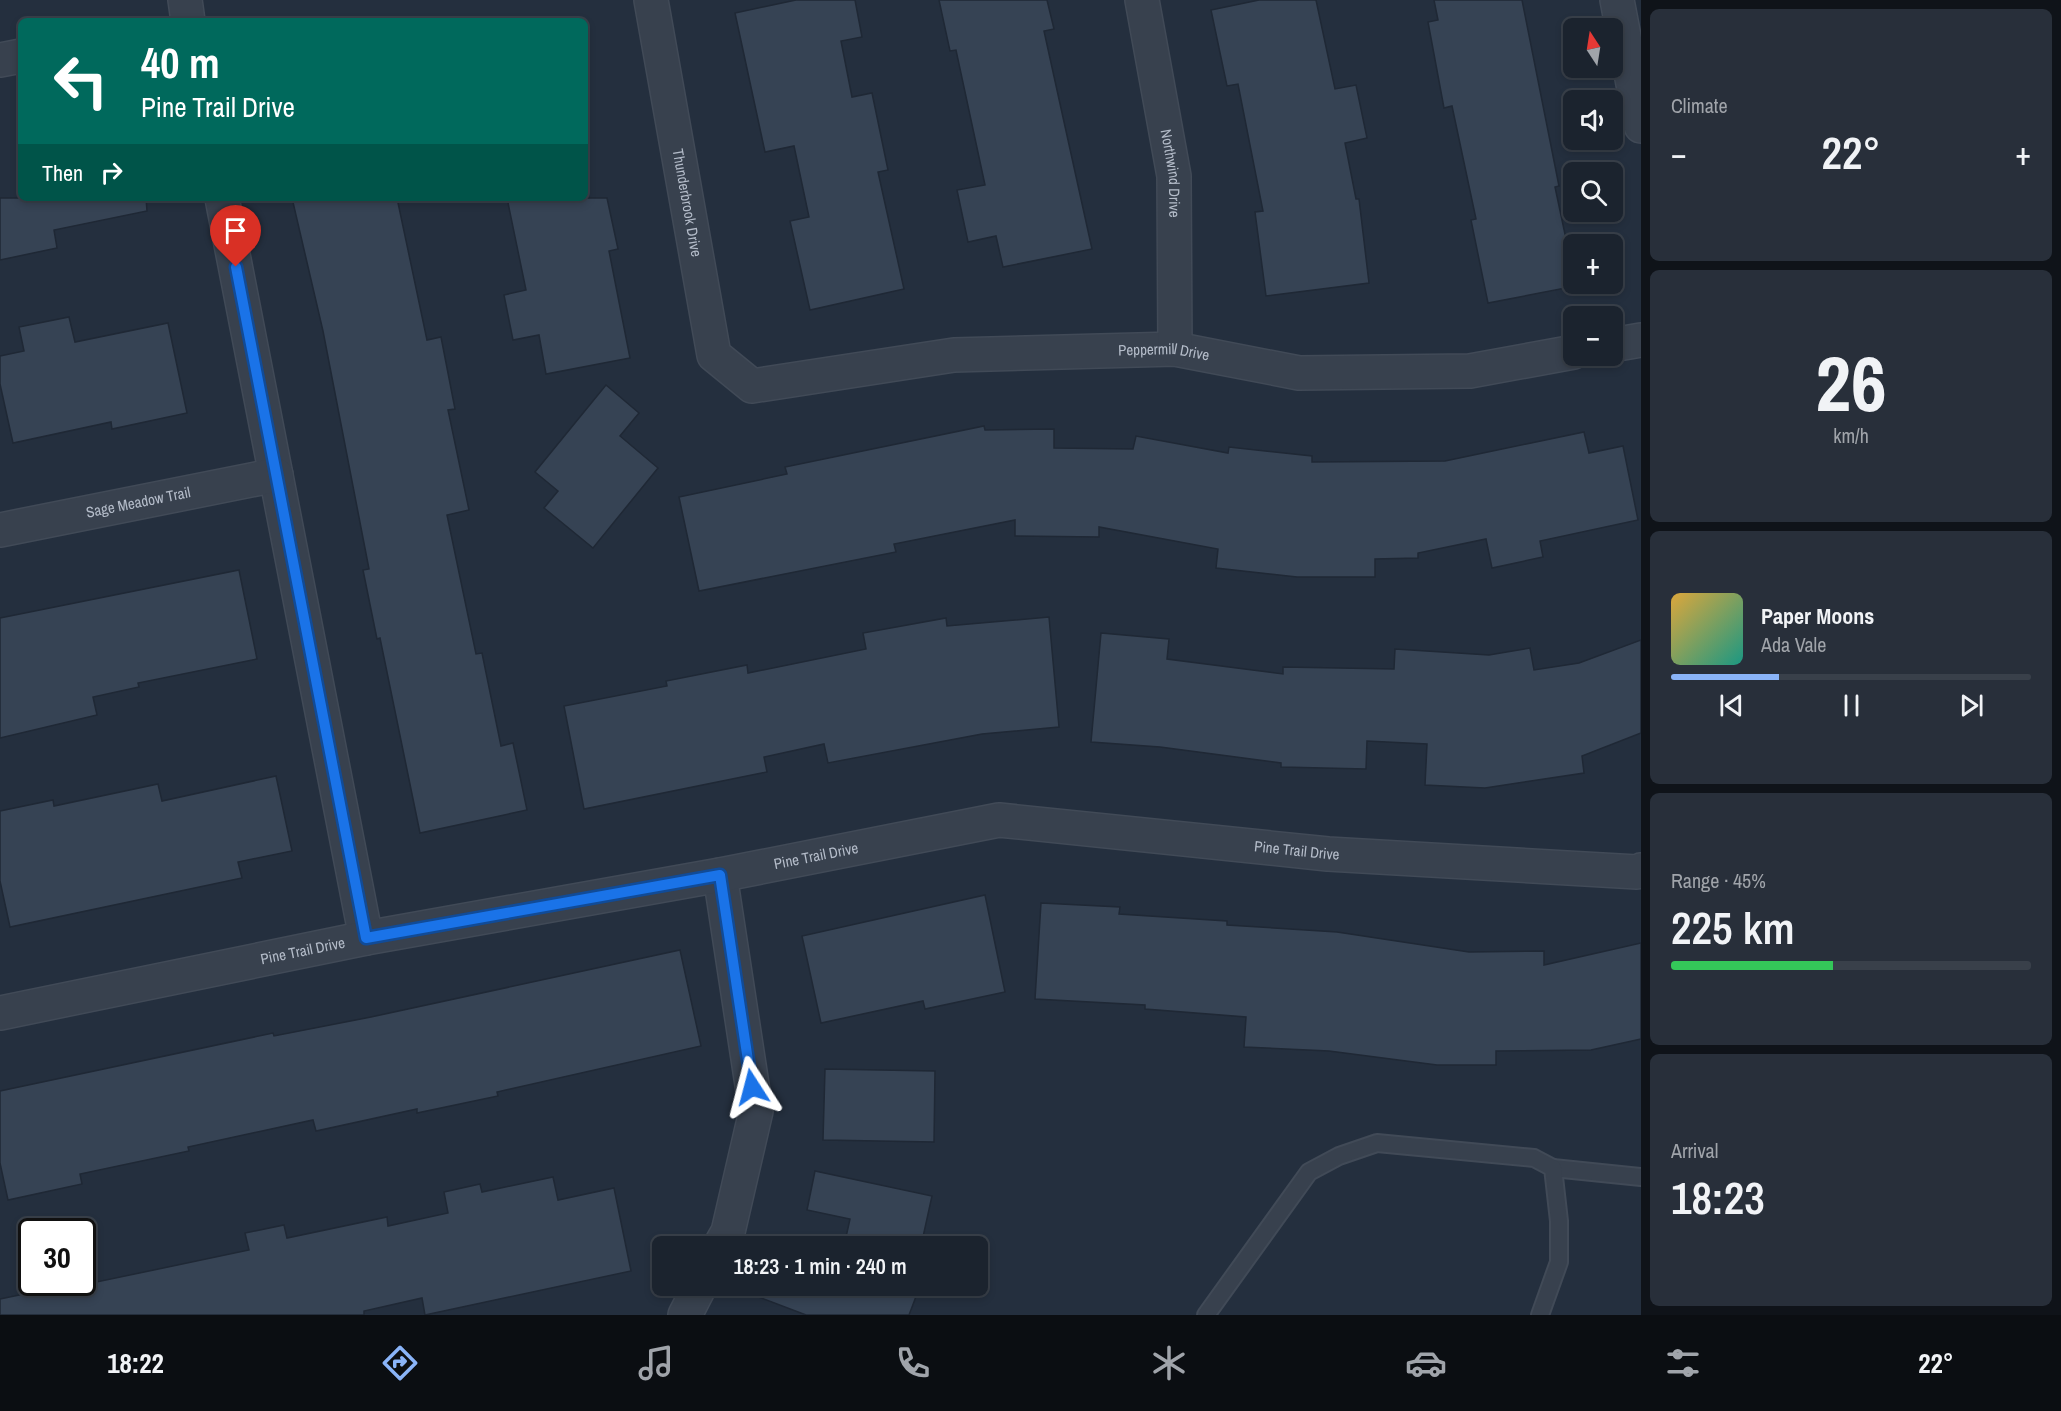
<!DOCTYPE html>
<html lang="en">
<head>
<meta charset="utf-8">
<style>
	:root { --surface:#1b232e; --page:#282f3a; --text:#f1f3f6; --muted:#a0a4aa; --line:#39404a; --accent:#8ab4f8 }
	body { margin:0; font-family:"Archivo Narrow",sans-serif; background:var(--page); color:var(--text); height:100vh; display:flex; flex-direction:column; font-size:22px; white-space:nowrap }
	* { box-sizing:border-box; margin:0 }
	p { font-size:20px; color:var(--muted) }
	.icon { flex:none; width:33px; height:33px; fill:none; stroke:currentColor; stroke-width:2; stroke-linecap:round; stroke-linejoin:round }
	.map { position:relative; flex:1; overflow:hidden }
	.drawer { display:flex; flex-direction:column; gap:9px; padding:9px; background:#0f1319; width:420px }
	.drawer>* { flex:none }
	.top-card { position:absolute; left:18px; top:18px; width:570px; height:183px; border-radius:9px; box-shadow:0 3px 9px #0003,0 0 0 2px var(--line); background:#00695c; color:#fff; overflow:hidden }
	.needle { width:39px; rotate:348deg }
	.controls { position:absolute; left:1563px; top:18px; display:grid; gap:12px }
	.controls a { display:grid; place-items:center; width:60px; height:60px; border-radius:9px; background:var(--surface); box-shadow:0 3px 9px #0003,0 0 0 2px var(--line); font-size:30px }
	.speed { position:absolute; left:18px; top:1218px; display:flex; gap:12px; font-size:30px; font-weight:700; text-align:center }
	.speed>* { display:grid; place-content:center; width:78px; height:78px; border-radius:50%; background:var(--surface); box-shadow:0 3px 9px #0003,0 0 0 2px var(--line); line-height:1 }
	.speed .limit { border:3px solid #111; border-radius:9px; background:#fff; color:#111 }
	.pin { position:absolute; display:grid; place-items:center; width:51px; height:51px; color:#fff; margin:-62px -26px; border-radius:50% 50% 50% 0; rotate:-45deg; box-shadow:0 0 6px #0007 }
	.pin .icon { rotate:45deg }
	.me { position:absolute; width:66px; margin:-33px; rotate:351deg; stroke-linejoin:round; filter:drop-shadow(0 0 4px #0008) }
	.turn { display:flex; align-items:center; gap:21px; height:126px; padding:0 24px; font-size:27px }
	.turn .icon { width:78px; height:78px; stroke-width:2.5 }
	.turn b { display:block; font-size:42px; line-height:51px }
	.then { display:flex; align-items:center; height:57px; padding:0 24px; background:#0003; gap:12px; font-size:22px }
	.big { font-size:45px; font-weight:600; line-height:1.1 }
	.drawer .widget { flex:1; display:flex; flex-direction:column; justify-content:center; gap:9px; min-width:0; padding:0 21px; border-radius:9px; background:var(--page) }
	.drawer .dial { align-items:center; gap:0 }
	.dial b { font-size:78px; line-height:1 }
	.song { display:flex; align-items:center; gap:18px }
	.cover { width:72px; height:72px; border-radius:9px; background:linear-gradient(135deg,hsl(40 70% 55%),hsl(170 70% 35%)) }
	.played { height:6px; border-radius:3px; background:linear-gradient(90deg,var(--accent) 30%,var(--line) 30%) }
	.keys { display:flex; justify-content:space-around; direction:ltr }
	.heat { display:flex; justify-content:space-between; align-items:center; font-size:33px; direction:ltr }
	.charge { height:9px; border-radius:4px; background:linear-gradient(90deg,#34c759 45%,var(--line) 0) }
	.trip { position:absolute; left:652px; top:1236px; width:336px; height:60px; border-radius:9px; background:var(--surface); box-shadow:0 3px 9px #0003,0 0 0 2px var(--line); font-weight:600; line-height:60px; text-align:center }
	.tabs { display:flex; height:96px; justify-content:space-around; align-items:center; background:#0b0e12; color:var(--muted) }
	.tabs .icon { width:42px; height:42px }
	.tabs .current { color:var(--accent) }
	.tabs b { font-size:27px; color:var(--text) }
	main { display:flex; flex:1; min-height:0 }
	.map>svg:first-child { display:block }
	.building { fill:#364354; stroke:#1f2835; stroke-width:1.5 }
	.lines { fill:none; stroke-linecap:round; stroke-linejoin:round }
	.lane-casing { stroke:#414a57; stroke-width:20 }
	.street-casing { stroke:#414a57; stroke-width:36 }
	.lane { stroke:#38414e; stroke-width:16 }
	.street { stroke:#38414e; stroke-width:33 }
	.route-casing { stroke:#114b97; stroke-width:15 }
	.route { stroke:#1a73e8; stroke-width:10 }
	.labels { text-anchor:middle; stroke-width:6; stroke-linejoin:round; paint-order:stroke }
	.street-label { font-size:15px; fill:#b4bcc9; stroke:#1d2633 }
</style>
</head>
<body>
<main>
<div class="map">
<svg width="1641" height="1315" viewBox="0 0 1641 1315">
	<rect width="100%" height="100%" fill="#242f3e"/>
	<!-- building -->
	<g class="building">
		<path d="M 796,0 L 855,0 L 862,37 L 841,41 L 852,97 L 872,93 L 888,170 L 878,172 L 904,289 L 810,310 L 790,221 L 809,217 L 794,146 L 765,152 L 735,13 Z"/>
		<path d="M 939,0 L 1047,0 L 1054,29 L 1044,31 L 1092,249 L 1003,267 L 996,236 L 968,242 L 957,190 L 985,185 L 956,50 L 950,51 Z"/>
		<path d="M 1259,0 L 1316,0 L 1335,89 L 1356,85 L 1367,138 L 1345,143 L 1356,199 L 1359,199 L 1369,283 L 1266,296 L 1255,212 L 1263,211 L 1238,84 L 1227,86 L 1211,10 Z"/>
		<path d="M 1434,0 L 1522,0 L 1559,186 L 1555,187 L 1576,286 L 1488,303 L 1471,220 L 1476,219 L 1452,106 L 1444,108 L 1428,22 L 1438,20 Z"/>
		<path d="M 0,198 L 146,198 L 147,211 L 54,230 L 57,248 L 0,260 Z"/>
		<path d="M 292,198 L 397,198 L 427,340 L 441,337 L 455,409 L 448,410 L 469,510 L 447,515 L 476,654 L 482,653 L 501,746 L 513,743 L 527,810 L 420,833 L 380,638 L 377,639 L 363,570 L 369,569 L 323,331 Z"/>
		<path d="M 507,198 L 607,198 L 618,249 L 609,251 L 630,358 L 546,374 L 539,335 L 513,340 L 504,295 L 526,290 Z"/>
		<path d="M 69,317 L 75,342 L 168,323 L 187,413 L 112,429 L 111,422 L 13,443 L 0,384 L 0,356 L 24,351 L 19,327 Z"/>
		<path d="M 606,385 L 639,413 L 620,436 L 658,468 L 593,548 L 544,508 L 558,491 L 535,472 Z"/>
		<path d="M 984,426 L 985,430 L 1054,429 L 1054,448 L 1133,449 L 1136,436 L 1228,453 L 1229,447 L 1312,456 L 1312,462 L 1445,461 L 1584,432 L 1589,453 L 1623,446 L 1638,520 L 1540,541 L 1543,557 L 1492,568 L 1486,539 L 1418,553 L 1418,558 L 1375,559 L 1375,577 L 1297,577 L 1216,568 L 1218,549 L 1099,527 L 1099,537 L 1015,536 L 1015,520 L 894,544 L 896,552 L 699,591 L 679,497 L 787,474 L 785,467 Z"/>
		<path d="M 239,570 L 257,659 L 138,683 L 139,687 L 93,697 L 97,715 L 0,738 L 0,618 Z"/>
		<path d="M 1049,617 L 1059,727 L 982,734 L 828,763 L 824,744 L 764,757 L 767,772 L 584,809 L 564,706 L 667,686 L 666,681 L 747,665 L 748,673 L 866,649 L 863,633 L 946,618 L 947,626 Z"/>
		<path d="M 1101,633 L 1169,639 L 1167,659 L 1283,674 L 1283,667 L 1394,669 L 1395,649 L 1489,655 L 1530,648 L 1534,670 L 1579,663 L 1641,640 L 1641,733 L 1582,756 L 1584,773 L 1485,788 L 1425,785 L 1427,744 L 1367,741 L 1366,769 L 1281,767 L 1281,763 L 1160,747 L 1091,742 Z"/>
		<path d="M 276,776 L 292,851 L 238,862 L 242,878 L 10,927 L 0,881 L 0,811 L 53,800 L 54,806 L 158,784 L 162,801 Z"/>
		<path d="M 985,895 L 1005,992 L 925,1009 L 923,1001 L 821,1023 L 802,936 Z"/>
		<path d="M 1041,903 L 1120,907 L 1119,914 L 1227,921 L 1227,925 L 1337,932 L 1469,952 L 1544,951 L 1544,965 L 1641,943 L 1641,1039 L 1591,1050 L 1496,1051 L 1496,1065 L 1437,1065 L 1329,1051 L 1244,1047 L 1246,1017 L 1145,1009 L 1145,1005 L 1035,999 Z"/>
		<path d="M 680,950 L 701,1046 L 497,1092 L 498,1096 L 417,1113 L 417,1109 L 316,1131 L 313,1120 L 188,1147 L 189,1151 L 80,1174 L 82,1184 L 8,1200 L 0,1163 L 0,1091 L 273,1033 L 274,1036 L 371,1017 Z"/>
		<path d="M 825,1069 L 935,1071 L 934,1142 L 823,1140 Z"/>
		<path d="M 815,1171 L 932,1196 L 921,1246 L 844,1246 L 850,1219 L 807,1210 Z"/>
		<path d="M 553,1177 L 558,1200 L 614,1188 L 631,1271 L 425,1315 L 422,1298 L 364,1311 L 364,1315 L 0,1315 L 0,1299 L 91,1280 L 92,1283 L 249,1250 L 245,1233 L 284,1225 L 287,1238 L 387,1217 L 388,1226 L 448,1213 L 444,1192 L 480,1184 L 482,1192 Z"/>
		<path d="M 735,1286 L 920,1286 L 909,1315 L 806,1315 L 735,1288 Z"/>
	</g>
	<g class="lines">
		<defs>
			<g id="lane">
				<path d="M 1553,1168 L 1641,1177"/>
				<path d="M 1206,1315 L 1309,1172 L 1339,1156 L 1377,1143 L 1534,1158 L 1553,1168 L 1559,1221 L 1559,1262 L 1540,1315"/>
			</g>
			<g id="street">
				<path d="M 185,0 L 188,21"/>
				<path id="s1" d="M 651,0 L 714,355 L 752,386 L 954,355 L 1175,349 L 1299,373 L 1470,371 L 1574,352"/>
				<path id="s2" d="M 1142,0 L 1174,176 L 1175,349"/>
				<path d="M 1617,0 L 1641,126"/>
				<path d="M 0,60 L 21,56"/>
				<path d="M 222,198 L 366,938"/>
				<path d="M 1612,345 L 1641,340"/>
				<path id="s3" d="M 0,530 L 276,475"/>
				<path d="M 720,875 L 756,1111 L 728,1232 L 720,1246"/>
				<path id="s4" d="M 0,1013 L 366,938 L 720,875 L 999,820 L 1328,854 L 1637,872 L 1641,870"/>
				<path d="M 685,1315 L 700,1286"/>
			</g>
		</defs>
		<!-- lane casing -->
		<use href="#lane" class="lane-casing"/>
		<!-- street casing -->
		<use href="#street" class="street-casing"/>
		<!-- lane -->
		<use href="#lane" class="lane"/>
		<!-- street -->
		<use href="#street" class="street"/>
	</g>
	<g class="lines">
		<defs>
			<path id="route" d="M 236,267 L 366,938 L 720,875 L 752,1087"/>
		</defs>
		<!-- route casing -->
		<use href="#route" class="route-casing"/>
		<!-- route -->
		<use href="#route" class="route"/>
	</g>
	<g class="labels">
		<!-- street labels -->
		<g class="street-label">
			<text dy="5" stroke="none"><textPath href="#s2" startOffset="176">Northwind Drive</textPath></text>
			<text dy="5" stroke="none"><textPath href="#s1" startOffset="206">Thunderbrook Drive</textPath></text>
			<text dy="5" stroke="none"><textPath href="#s1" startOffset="824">Peppermill Drive</textPath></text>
			<text dy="5" stroke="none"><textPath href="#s3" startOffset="141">Sage Meadow Trail</textPath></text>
			<text dy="5" stroke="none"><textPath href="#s4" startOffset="1317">Pine Trail Drive</textPath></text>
			<text dy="5" stroke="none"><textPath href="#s4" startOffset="831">Pine Trail Drive</textPath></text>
			<text dy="5" stroke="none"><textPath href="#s4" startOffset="309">Pine Trail Drive</textPath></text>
		</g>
	</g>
</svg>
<div class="controls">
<a><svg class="needle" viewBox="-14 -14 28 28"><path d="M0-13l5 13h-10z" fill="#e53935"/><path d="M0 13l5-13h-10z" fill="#a0a4aa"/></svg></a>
<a><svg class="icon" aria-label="sound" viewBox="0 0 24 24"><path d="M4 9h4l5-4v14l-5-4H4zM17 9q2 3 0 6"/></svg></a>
<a><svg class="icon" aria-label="search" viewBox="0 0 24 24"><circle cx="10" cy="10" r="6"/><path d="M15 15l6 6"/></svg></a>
<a>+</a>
<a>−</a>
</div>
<div class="speed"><div class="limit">30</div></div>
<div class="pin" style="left:236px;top:267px;background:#d93025"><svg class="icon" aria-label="arrive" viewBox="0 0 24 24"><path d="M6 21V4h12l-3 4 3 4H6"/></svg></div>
<svg class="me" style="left:752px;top:1087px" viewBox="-20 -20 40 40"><path d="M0-17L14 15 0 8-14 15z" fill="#1a73e8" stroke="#fff" stroke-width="4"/></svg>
<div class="trip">18:23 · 1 min · 240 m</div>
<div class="top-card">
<div class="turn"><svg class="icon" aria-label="left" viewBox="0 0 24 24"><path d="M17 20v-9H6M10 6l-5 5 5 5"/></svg><div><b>40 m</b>Pine Trail Drive</div></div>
<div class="then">Then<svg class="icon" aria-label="right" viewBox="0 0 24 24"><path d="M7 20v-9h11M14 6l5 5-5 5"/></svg></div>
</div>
</div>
<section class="drawer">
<div class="widget"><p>Climate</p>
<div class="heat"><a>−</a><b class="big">22°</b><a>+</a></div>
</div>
<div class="widget dial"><b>26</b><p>km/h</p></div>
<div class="widget">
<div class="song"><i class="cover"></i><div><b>Paper Moons</b><p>Ada Vale</p></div></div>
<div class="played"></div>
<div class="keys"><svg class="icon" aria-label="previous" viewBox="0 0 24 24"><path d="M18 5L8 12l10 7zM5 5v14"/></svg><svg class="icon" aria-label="pause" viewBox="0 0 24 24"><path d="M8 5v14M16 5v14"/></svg><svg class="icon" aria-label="next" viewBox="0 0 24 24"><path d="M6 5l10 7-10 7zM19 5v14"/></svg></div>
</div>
<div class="widget"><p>Range · 45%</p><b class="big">225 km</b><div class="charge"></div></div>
<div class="widget"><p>Arrival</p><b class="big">18:23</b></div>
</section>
</main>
<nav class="tabs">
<b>18:22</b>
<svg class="icon current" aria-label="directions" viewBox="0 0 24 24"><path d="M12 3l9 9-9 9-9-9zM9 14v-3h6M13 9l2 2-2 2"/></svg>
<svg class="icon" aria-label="music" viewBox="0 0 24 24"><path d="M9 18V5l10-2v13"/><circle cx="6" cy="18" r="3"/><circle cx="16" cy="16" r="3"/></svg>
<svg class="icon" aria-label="phone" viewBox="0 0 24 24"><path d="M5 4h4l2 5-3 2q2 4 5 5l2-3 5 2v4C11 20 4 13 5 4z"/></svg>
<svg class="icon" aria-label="climate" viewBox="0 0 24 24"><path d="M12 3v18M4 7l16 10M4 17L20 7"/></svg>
<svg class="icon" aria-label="car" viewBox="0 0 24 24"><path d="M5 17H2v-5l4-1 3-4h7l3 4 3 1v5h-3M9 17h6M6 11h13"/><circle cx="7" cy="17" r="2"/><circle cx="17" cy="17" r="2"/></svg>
<svg class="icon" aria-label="filters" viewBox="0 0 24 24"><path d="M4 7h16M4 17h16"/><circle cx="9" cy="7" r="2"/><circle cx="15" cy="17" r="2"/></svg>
<b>22°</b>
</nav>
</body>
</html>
